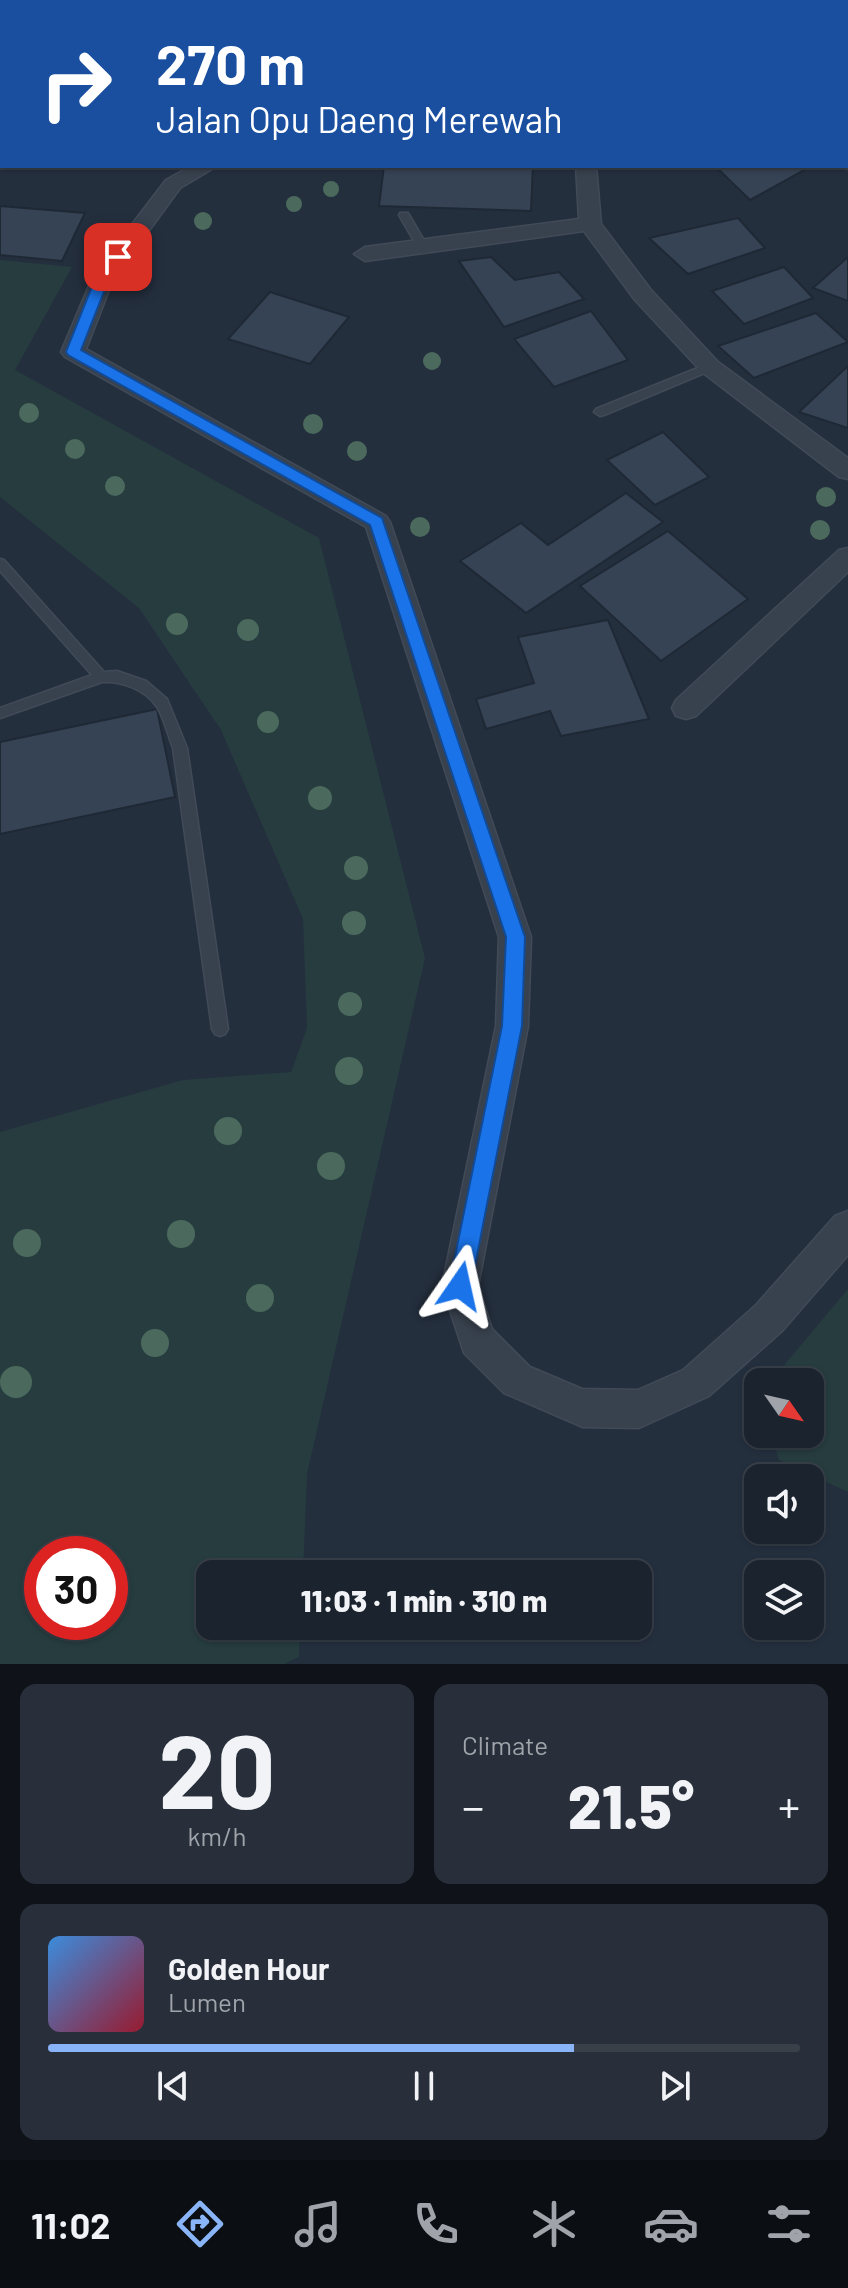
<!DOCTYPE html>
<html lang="en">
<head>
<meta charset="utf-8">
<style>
	:root { --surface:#1b232e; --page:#282f3a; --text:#f1f3f6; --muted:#a0a4aa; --line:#39404a; --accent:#8ab4f8 }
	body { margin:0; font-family:Barlow,sans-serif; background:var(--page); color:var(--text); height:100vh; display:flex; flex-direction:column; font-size:30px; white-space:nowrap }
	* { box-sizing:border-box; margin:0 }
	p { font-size:26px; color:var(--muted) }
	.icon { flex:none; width:44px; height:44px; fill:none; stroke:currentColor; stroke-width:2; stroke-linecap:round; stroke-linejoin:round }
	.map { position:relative; height:1664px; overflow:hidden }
	.drawer { display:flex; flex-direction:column; gap:20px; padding:20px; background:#0f1319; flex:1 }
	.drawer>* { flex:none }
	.banner { position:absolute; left:0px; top:0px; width:848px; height:168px; box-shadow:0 2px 6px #0004,0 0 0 2px var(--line); background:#1a4fa0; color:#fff; overflow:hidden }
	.needle { width:52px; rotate:124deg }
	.controls { position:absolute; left:744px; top:1368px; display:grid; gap:16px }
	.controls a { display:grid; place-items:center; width:80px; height:80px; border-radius:16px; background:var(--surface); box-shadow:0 2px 6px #0004,0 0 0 2px var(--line); font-size:40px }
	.speed { position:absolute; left:24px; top:1536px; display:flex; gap:16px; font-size:40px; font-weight:700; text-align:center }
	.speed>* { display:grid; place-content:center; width:104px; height:104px; border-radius:50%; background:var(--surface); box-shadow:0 2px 6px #0004,0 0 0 2px var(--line); line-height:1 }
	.speed .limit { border:12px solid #d22; background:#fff; color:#111 }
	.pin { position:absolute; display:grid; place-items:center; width:68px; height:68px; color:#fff; margin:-34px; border-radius:16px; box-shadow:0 4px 12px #0006 }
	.me { position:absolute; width:88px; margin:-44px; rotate:11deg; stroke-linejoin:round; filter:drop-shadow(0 0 6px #0008) }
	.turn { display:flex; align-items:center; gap:28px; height:168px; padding:0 24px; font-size:36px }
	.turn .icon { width:104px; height:104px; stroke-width:2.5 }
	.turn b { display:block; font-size:56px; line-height:68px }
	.big { font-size:60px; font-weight:800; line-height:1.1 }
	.drawer .tile { flex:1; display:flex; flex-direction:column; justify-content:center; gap:12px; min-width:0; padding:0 28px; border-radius:16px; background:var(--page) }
	.drawer .dial { align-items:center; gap:0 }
	.dial b { font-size:104px; line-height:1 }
	.song { display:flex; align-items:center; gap:24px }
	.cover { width:96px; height:96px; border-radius:12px; background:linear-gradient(135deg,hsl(210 70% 55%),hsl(350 70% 35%)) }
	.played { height:8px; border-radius:4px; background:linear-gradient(90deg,var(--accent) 70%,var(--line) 70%) }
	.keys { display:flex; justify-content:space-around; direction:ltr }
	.heat { display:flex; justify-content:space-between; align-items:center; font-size:44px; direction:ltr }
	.drawer .tiles { flex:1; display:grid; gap:20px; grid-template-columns:1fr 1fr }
	.tile:last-child { grid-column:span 2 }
	.trip { position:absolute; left:196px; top:1560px; width:456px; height:80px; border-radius:16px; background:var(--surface); box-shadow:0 2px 6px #0004,0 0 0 2px var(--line); font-weight:800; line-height:80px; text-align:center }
	.tabs { display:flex; height:128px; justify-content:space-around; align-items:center; background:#0b0e12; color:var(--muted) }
	.tabs .icon { width:56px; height:56px }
	.tabs .current { color:var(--accent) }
	.tabs b { font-size:36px; color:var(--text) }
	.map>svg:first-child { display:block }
	.green { fill:#263c3f; fill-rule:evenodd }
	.building { fill:#364354; stroke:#1f2835; stroke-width:2 }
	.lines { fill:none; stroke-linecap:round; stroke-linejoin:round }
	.lane-casing { stroke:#414a57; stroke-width:3 }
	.street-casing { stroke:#414a57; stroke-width:3 }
	.lane { fill:#38414e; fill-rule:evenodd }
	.street { fill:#38414e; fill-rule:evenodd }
	.tree { fill:#4b6a5d }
	.route { fill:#1a73e8; stroke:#114b97; stroke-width:2 }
</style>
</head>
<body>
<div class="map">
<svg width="848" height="1664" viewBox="0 0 848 1664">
	<rect width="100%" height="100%" fill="#242f3e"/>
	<!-- green -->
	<g class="green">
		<path d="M 0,260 L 72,267 L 15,370 L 319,538 L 425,958 L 307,1474 L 303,1574 L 210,1574 L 210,1626 L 300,1626 L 299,1657 L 284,1664 L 0,1664 L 0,1132 L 183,1080 L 291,1072 L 307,1028 L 303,919 L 221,730 L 139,608 L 0,497 ZM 42,1554 L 110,1554 L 110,1622 L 42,1622 Z"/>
		<path d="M 848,1289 L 848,1492 L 779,1460 L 771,1434 L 810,1434 L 810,1382 L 770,1382 Z"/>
	</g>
	<!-- building -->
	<g class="building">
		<path d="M 735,0 L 815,0 L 819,2 L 730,2 Z"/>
		<path d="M 384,166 L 533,166 L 531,211 L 379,206 Z"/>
		<path d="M 715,166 L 808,166 L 810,167 L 750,200 Z"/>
		<path d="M 0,206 L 85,213 L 62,261 L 0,255 Z"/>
		<path d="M 738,218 L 765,248 L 688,274 L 649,238 Z"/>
		<path d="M 491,257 L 515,280 L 559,272 L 584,299 L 504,327 L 459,261 Z"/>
		<path d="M 848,257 L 848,301 L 813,288 Z"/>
		<path d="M 784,267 L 813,298 L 744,324 L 712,291 Z"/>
		<path d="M 270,292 L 349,317 L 310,364 L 228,339 Z"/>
		<path d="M 591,311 L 628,360 L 554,387 L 514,339 Z"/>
		<path d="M 816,313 L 848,342 L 754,378 L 718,346 Z"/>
		<path d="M 848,366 L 848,428 L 799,412 Z"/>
		<path d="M 663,432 L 709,477 L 655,505 L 607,460 Z"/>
		<path d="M 626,493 L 663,522 L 526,613 L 460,561 L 521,523 L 548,545 Z"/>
		<path d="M 668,531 L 748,599 L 661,661 L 580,586 Z"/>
		<path d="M 608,620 L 649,719 L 561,736 L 550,711 L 486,729 L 476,699 L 534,683 L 518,637 Z"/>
		<path d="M 157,709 L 175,797 L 0,834 L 0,742 Z"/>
	</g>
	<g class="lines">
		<defs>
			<g id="lane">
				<path d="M 400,213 L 408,213 L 426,244 L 425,246 L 417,246 L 399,215 Z"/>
				<path d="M 710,363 L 715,367 L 714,369 L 604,415 L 600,416 L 594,412 L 596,409 Z"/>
				<path d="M 0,559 L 4,560 L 104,672 L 117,671 L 146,681 L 167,699 L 187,748 L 228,1029 L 225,1034 L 220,1036 L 215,1034 L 212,1029 L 173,748 C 168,735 164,718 157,707 C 145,689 122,681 102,682 L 0,718 L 0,708 L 92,675 L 0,571 Z"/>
			</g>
			<g id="street">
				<rect x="412" y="0" width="18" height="2"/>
				<path d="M 650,0 L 669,0 L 649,2 Z"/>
				<path d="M 846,154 L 848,154 L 848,169 L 840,166 L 846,166 Z"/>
				<path d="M 191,166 L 217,166 L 180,188 L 113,280 L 86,349 L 386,516 L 390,522 L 531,937 L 528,1026 L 478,1286 L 492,1329 L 530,1367 L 582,1389 L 638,1390 L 683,1370 L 756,1305 L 835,1216 L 848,1211 L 848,1255 L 782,1331 L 709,1396 L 639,1428 L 582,1427 L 569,1421 L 504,1393 L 464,1353 L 442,1286 L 496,1026 L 499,937 L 366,527 L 65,357 L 61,352 L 94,274 L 166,180 Z"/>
				<path d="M 576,166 L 596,166 L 601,224 L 651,290 L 718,362 L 848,458 L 848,479 L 839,477 L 702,372 L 635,300 L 584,231 L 365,261 L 354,254 L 365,247 L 579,219 Z"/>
				<path d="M 848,548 L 848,572 L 696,716 L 686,719 L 676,716 L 672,708 L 676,700 L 839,550 Z"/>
			</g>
		</defs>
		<!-- lane casing -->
		<use href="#lane" class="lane-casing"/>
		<!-- street casing -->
		<use href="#street" class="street-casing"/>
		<!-- lane -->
		<use href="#lane" class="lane"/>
		<!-- street -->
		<use href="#street" class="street"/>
	</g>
	<!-- trees -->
	<g class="tree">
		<circle cx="331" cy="189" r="8"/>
		<circle cx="294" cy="204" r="8"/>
		<circle cx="203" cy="221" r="9"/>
		<circle cx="432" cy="361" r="9"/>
		<circle cx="29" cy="413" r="10"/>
		<circle cx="313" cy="424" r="10"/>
		<circle cx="75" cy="449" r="10"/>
		<circle cx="357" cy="451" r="10"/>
		<circle cx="115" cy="486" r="10"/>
		<circle cx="826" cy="497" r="10"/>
		<circle cx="420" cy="527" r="10"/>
		<circle cx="820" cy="530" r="10"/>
		<circle cx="177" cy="624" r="11"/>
		<circle cx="248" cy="630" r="11"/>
		<circle cx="268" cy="722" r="11"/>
		<circle cx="320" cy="798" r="12"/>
		<circle cx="356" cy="868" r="12"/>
		<circle cx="354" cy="923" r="12"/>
		<circle cx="350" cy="1004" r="12"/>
		<circle cx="349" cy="1071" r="14"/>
		<circle cx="228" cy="1131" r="14"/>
		<circle cx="331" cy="1166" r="14"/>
		<circle cx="181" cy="1234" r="14"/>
		<circle cx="27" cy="1243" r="14"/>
		<circle cx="260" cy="1298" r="14"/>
		<circle cx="155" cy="1343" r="14"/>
		<circle cx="16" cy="1382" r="16"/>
	</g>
	<!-- route -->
	<path class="route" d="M 113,254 L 125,257 L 109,279 L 81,350 L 382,518 L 525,937 L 522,1026 L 471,1286 L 468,1294 L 460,1297 L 452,1294 L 449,1286 L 502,1026 L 506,937 L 370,525 L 68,355 L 66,352 L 95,279 Z"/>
</svg>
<div class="controls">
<a><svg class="needle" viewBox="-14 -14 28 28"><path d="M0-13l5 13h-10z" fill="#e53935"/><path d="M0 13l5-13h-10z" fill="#a0a4aa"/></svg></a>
<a><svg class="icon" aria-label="sound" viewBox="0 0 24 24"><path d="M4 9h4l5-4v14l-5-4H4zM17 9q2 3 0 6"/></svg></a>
<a><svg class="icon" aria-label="layers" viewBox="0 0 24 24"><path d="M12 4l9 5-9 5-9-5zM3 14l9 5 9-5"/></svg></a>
</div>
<div class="speed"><div class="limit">30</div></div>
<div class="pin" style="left:118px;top:257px;background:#d93025"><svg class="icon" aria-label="arrive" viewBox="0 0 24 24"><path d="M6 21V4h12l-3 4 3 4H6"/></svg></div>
<svg class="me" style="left:460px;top:1286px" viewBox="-20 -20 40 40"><path d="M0-17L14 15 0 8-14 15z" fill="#1a73e8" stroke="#fff" stroke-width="4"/></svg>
<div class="trip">11:03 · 1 min · 310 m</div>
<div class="banner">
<div class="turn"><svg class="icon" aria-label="right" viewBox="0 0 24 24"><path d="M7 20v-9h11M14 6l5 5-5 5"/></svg><div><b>270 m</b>Jalan Opu Daeng Merewah</div></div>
</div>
</div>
<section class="drawer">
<div class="tiles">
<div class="tile dial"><b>20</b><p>km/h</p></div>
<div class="tile"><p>Climate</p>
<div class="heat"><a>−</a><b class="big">21.5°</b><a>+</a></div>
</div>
<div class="tile">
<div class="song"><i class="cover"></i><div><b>Golden Hour</b><p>Lumen</p></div></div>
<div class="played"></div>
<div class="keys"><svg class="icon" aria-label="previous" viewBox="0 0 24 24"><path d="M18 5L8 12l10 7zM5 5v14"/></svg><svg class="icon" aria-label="pause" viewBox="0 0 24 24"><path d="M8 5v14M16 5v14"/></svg><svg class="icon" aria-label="next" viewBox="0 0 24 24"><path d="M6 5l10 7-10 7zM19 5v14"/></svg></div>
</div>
</div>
</section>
<nav class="tabs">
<b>11:02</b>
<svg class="icon current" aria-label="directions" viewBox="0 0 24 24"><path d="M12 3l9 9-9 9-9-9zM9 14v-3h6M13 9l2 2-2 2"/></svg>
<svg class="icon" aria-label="music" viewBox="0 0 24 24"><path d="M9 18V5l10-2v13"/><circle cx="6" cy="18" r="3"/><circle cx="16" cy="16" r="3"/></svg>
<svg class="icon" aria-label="phone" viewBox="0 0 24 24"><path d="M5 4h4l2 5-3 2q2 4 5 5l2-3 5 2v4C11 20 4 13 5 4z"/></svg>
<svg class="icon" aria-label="climate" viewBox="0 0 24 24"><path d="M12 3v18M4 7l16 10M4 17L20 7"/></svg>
<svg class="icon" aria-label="car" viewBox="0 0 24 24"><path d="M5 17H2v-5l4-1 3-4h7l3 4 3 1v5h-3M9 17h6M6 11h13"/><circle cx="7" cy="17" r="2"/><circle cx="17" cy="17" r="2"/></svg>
<svg class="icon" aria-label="filters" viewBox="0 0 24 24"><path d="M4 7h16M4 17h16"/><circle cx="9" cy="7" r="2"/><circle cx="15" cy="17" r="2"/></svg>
</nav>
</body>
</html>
